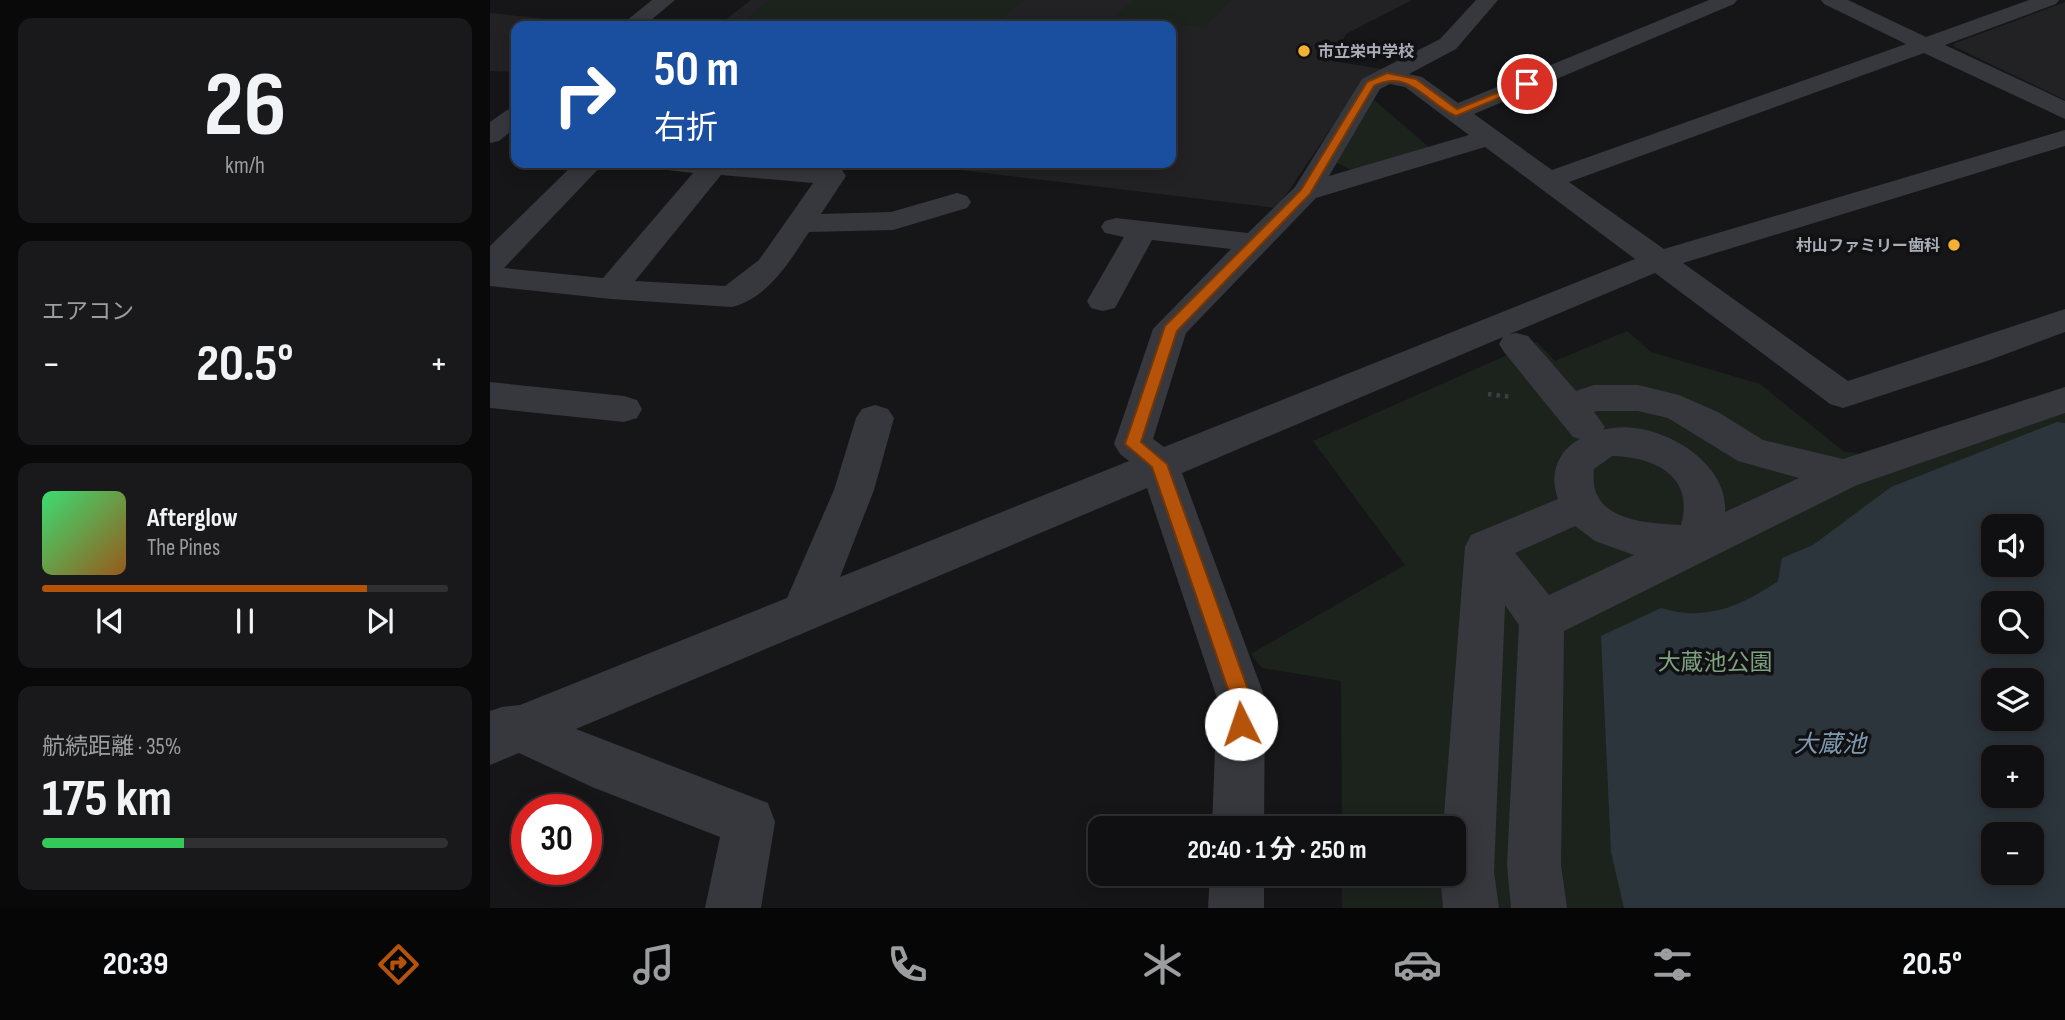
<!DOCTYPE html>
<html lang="ja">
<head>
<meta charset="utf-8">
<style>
	:root { --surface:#101012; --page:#19191b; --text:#f1f3f6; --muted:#9c9d9f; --line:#303032; --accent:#b45309 }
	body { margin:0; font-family:"Sofia Sans Condensed","Noto Sans JP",sans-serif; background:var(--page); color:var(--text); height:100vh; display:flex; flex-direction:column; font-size:26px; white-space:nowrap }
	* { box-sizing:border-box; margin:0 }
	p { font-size:23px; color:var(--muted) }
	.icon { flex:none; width:38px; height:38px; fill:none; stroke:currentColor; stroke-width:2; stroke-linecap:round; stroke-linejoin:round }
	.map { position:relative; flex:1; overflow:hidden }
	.details { display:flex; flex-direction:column; gap:18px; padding:18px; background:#09090a; width:490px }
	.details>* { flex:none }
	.guide { position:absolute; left:21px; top:21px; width:665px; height:147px; border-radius:14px; box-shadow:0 4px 18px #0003,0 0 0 2px var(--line); background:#1a4fa0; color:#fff; overflow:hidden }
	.controls { position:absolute; left:1491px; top:514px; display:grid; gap:14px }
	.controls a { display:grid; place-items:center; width:63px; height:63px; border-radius:14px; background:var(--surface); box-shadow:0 4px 18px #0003,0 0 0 2px var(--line); font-size:35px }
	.speed { position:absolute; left:21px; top:794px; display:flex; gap:14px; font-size:35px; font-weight:700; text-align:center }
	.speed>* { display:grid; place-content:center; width:91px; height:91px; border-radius:50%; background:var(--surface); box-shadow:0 4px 18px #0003,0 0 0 2px var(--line); line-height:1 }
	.speed .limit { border:10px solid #d22; background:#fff; color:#111 }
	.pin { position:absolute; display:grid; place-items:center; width:60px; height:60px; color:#fff; margin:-30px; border:4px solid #fff; border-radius:50%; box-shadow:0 2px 7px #0007 }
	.me { position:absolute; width:77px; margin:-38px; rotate:356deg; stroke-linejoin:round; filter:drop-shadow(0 0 5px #0008) }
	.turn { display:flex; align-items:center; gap:24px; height:147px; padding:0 28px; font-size:32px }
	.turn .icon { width:91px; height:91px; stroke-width:2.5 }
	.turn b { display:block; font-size:49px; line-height:60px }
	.big { font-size:52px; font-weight:700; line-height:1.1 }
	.details .widget { flex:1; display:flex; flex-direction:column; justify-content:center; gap:10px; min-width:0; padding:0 24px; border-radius:14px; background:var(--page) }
	.details .dial { align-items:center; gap:0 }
	.dial b { font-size:91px; line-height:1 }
	.song { display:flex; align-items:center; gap:21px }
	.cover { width:84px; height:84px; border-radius:10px; background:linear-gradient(135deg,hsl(140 70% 55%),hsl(30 70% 35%)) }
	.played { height:7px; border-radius:4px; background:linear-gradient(90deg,var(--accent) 80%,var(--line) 80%) }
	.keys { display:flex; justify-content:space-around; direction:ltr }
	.heat { display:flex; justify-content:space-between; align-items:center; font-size:38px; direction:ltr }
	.charge { height:10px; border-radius:5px; background:linear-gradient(90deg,#34c759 35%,var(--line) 0) }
	.trip { position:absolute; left:598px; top:816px; width:378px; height:70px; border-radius:14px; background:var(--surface); box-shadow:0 4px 18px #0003,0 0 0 2px var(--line); font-weight:700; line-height:70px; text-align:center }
	.menu { display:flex; height:112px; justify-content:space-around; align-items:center; background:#060607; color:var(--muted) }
	.menu .icon { width:49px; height:49px }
	.menu .active { color:var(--accent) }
	.menu b { font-size:32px; color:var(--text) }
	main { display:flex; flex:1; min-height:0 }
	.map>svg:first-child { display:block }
	.built { fill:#222225 }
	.green { fill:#1c231d; fill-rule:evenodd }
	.water { fill:#2c353c; fill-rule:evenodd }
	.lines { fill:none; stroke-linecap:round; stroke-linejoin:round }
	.path { stroke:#3d3f44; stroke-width:4.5; stroke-dasharray:3.5 5; stroke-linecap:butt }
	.minor { fill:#37383d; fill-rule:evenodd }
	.route { fill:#b45309; stroke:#753606; stroke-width:2 }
	.poi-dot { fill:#f2b134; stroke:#111113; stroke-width:2.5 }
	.labels { text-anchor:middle; stroke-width:7; stroke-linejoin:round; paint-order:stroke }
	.far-poi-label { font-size:16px; font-weight:bold; fill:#a8adb8; stroke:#111113; text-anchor:start }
	.near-park-label { font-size:23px; fill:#7fa381; stroke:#111113 }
	.near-water-label { font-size:24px; font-style:italic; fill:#7f9bb3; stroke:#111113 }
</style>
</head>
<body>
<main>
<section class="details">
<div class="widget dial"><b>26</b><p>km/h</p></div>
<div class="widget"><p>エアコン</p>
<div class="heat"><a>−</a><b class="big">20.5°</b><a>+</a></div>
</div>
<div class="widget">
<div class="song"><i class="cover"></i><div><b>Afterglow</b><p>The Pines</p></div></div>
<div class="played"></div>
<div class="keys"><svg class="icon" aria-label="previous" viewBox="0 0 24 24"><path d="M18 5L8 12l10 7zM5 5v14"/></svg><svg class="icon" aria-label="pause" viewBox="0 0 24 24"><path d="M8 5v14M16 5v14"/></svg><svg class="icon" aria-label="next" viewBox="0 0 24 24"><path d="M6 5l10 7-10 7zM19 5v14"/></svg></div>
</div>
<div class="widget"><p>航続距離 · 35%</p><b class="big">175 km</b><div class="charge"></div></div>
</section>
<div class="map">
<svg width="1575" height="908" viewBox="0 0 1575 908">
	<rect width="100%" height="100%" fill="#161618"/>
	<!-- built -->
	<g class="built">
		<path d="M 261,0 L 922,0 L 856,34 L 842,61 L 892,69 L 873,81 L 787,208 L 412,163 L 681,163 L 681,26 L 227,26 Z"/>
		<path d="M 1575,2 L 1575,100 L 1465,47 L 1463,44 Z"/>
		<path d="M 0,13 L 57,19 L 102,26 L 26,26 L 26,72 L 0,71 Z"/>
	</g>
	<!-- green -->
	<g class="green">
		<path d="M 281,0 L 534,0 L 501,26 L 246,26 Z"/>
		<path d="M 643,0 L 741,0 L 715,28 L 626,15 Z"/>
		<path d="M 884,100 L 940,148 L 863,171 L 845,162 Z"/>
		<path d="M 1137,331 L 1161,352 L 1270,384 L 1353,451 L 1383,456 L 1575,389 L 1575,908 L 852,908 L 852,873 L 964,873 L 964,828 L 852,828 L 851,681 L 772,668 L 761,654 L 915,565 L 823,441 L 1047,342 L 1065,361 ZM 1503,527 L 1542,527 L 1542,565 L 1503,565 ZM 1503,604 L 1542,604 L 1542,642 L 1503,642 ZM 1503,681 L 1542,681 L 1542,719 L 1503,719 ZM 1503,758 L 1542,758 L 1542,796 L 1503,796 ZM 1503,835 L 1542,835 L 1542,873 L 1503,873 Z"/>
	</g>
	<!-- water -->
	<path class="water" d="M 1567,422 L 1575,423 L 1575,908 L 1134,908 L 1121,852 L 1111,636 L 1171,608 C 1215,622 1252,606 1288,581 L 1292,558 L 1323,545 L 1401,487 ZM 1503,527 L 1542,527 L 1542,565 L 1503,565 ZM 1503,604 L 1542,604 L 1542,642 L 1503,642 ZM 1503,681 L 1542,681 L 1542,719 L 1503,719 ZM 1503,758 L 1542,758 L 1542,796 L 1503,796 ZM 1503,835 L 1542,835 L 1542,873 L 1503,873 Z"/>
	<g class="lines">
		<!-- path -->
		<path class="path" d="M 998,394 L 1023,397"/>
		<!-- minor -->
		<g class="minor">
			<path d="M 162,0 L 185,0 L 154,26 L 130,26 Z"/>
			<path d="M 986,0 L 1008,0 L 966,49 L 919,74 L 932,77 L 968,103 L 1219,0 L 1247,0 L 1244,4 L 984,114 L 1062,170 L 1416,44 L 1334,4 L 1331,0 L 1358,0 L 1436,37 L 1539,0 L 1569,0 L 1566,4 L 1455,45 L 1575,101 L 1575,119 L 1434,53 L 1079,182 L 1174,249 L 1575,130 L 1575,146 L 1193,263 L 1358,381 L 1575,309 L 1575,332 L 1497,361 L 1353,408 L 1340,404 L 1165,273 L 1020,334 L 1026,333 L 1038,336 L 1086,391 L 1104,385 L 1148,385 L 1189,395 L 1228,412 L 1273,440 L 1353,459 L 1575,387 L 1575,413 L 1367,485 L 1074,631 L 1071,865 L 1077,908 L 1021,908 L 1017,865 L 1029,625 L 1015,605 L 1004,872 L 1009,908 L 953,908 L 950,873 L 964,873 L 964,828 L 953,828 L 975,547 L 981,535 L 1068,499 C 1059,475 1067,451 1090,439 L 1083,437 L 1014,352 L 1009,344 L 1013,337 L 692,473 L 775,698 L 774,828 L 722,828 L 727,698 L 657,488 L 86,729 L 278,803 L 285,822 L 271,908 L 215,908 L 230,837 L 102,787 L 29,753 L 0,765 L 0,711 L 12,707 L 30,705 L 297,598 L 344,490 L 366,418 L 372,409 L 385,405 L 398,409 L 404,418 L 384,490 L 350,577 L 639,461 L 630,454 L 624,444 L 663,329 L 741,249 L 662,240 L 625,308 L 613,311 L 601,308 L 597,301 L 634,237 L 615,233 L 611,227 L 615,221 L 626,218 L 758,233 L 805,187 L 872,79 L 950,39 ZM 900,84 L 915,87 L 979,135 L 839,176 L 890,89 ZM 995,147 L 1145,259 L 674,447 L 663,439 L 696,333 L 826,198 ZM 1107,411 L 1148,411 L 1178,418 L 1248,461 L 1309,478 L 1235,512 C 1239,458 1160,416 1113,430 L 1115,427 L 1104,412 ZM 1122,456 C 1165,457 1205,476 1191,525 C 1155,523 1097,521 1104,469 ZM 1085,526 L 1105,541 L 1144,555 L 1059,595 L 1025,553 Z"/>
			<path d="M 26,107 L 26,127 L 9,141 L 0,143 L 0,122 L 17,110 Z"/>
			<path d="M 85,163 L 114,163 L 14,268 L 113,278 L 203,173 L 170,169 L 167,163 L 280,163 L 352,170 L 356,176 L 331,214 L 401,212 L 467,193 L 477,196 L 481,202 L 477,208 L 403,230 L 319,232 C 300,261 278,298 242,307 L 121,299 L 0,286 L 0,246 ZM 231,175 L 323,183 L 269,260 L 235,286 L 145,281 Z"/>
			<path d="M 0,382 L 134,396 L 147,400 L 152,409 L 147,418 L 134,422 L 0,408 Z"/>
			<path d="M 720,873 L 774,873 L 774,908 L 718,908 Z"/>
		</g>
	</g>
	<!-- route -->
	<path class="route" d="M 897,73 L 926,79 L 967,109 L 1034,82 L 1042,84 L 966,116 C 936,104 921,68 884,86 L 820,194 L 687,331 L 651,442 L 677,464 L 761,698 L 761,724 L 758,730 L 751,733 L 743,730 L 740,724 L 741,698 L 662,467 L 635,444 L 675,326 L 811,190 L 877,82 Z"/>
	<!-- markers -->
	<g class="poi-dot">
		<circle cx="814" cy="51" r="7"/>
		<circle cx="1464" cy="245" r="7"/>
	</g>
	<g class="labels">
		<!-- far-poi labels -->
		<g class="far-poi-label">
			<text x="828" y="57">市立栄中学校</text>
			<text x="1450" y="251" text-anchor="end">村山ファミリー歯科</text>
		</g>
		<!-- near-park labels -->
		<g class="near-park-label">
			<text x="1225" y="670">大蔵池公園</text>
		</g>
		<!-- near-water labels -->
		<g class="near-water-label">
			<text x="1340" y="752">大蔵池</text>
		</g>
	</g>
</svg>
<div class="controls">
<a><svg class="icon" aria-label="sound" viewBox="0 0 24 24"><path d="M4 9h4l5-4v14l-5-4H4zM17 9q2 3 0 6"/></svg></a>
<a><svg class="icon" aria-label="search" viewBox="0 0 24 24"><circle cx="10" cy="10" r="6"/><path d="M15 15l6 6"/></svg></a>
<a><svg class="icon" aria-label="layers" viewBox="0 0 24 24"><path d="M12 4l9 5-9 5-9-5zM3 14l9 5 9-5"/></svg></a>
<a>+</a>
<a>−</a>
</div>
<div class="speed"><div class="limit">30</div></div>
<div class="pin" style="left:1037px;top:84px;background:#d93025"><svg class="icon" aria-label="arrive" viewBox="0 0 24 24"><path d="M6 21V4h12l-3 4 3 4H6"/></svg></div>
<svg class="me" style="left:751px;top:724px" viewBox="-20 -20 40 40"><circle r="19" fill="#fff"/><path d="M0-13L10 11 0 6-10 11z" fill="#b45309"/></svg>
<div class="trip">20:40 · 1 分 · 250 m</div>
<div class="guide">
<div class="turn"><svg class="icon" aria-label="right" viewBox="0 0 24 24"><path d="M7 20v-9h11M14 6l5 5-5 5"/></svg><div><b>50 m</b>右折</div></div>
</div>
</div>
</main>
<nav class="menu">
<b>20:39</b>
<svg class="icon active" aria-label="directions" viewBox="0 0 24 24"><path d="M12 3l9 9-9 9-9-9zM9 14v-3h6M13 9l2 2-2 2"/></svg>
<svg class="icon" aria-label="music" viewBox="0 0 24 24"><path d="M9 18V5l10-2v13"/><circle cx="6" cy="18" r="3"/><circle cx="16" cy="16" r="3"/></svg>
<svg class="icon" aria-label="phone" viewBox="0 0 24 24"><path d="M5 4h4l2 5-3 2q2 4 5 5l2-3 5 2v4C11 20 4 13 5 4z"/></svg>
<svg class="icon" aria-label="climate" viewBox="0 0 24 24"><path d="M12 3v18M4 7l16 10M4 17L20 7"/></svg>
<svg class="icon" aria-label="car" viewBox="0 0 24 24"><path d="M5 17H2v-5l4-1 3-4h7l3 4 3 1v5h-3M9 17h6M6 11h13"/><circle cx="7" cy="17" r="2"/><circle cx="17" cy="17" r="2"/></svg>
<svg class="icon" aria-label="filters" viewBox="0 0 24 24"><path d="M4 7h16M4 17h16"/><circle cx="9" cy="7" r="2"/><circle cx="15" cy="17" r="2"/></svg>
<b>20.5°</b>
</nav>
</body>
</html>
